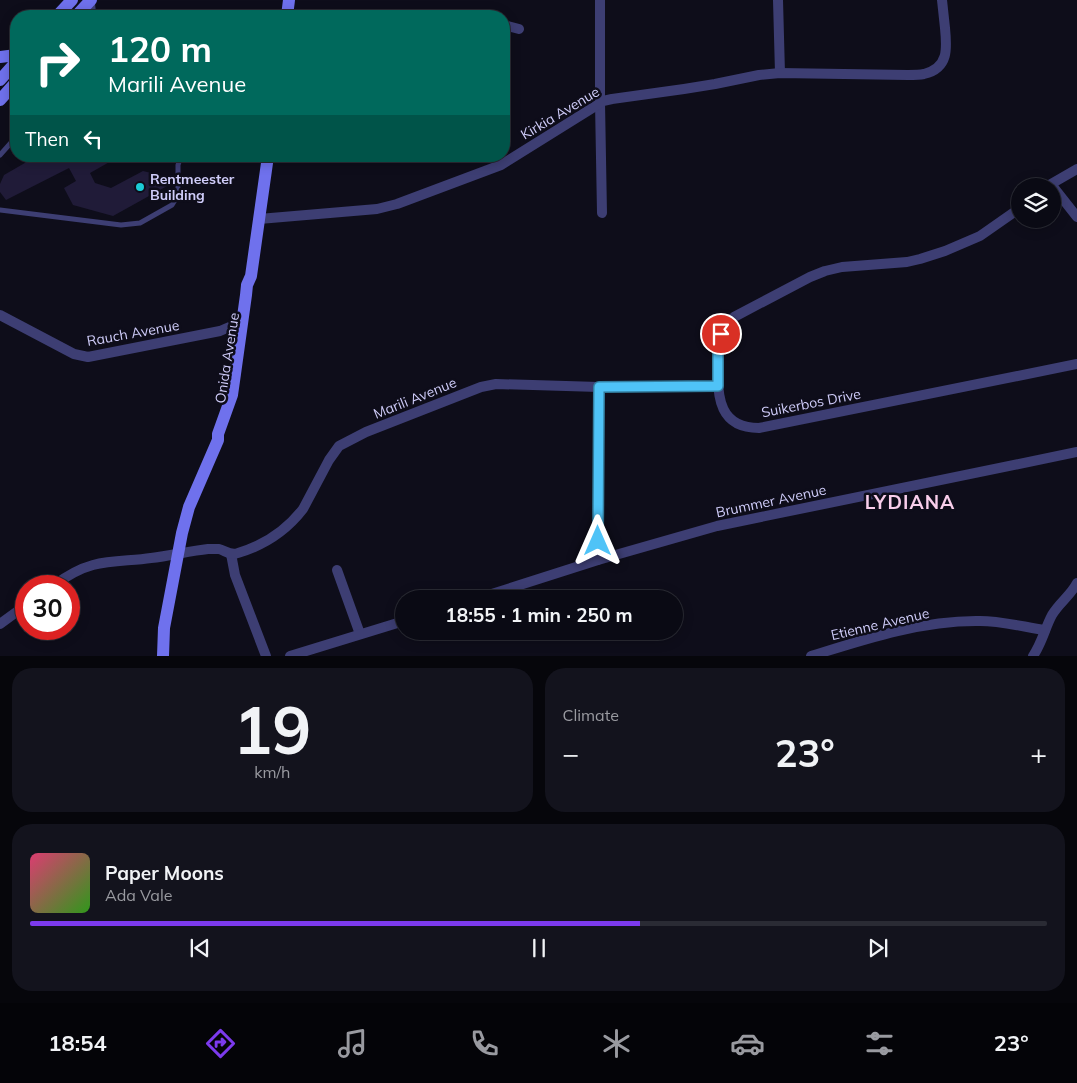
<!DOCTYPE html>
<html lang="en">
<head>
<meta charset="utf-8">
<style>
	:root { --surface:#0a0a14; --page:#13131d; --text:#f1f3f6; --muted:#999aa0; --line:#2a2b34; --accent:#7c3aed }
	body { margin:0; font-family:Mulish,sans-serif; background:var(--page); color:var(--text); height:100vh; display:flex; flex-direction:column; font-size:19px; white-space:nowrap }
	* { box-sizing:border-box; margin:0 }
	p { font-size:16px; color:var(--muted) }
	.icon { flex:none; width:28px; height:28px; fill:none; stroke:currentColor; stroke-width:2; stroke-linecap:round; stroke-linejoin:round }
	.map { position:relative; height:656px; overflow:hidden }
	.panel { display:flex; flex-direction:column; gap:12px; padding:12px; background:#06060b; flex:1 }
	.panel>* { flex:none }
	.hud { position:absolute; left:10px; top:10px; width:500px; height:152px; border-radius:20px; box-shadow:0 2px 12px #0003,0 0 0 1px var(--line); background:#00695c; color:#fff; overflow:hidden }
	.buttons { position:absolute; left:1011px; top:178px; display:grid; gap:10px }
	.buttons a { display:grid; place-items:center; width:50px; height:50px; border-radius:50%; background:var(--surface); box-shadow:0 2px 12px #0003,0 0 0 1px var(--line); font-size:25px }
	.speed { position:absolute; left:15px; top:575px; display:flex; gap:10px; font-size:25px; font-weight:700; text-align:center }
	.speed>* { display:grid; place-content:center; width:65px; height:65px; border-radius:50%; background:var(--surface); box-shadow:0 2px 12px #0003,0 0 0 1px var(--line); line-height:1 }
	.speed .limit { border:8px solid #d22; background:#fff; color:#111 }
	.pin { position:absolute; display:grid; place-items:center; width:42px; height:42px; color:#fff; margin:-21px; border:2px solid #fff; border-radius:50%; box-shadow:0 1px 5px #0007 }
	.me { position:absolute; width:55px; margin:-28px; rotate:0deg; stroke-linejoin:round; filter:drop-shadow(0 0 4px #0008) }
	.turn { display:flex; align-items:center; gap:18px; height:105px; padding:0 15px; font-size:22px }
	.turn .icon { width:65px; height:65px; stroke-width:2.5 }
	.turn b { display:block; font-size:35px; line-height:42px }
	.then { display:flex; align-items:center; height:48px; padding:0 15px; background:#0003; gap:10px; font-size:19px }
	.big { font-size:38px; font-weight:700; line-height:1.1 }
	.panel .card { flex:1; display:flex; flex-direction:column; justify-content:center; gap:8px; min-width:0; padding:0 18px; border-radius:20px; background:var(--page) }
	.panel .dial { align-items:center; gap:0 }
	.dial b { font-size:65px; line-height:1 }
	.song { display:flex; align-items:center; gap:15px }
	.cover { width:60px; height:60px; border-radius:8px; background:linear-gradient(135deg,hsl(340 70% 55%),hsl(110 70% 35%)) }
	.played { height:5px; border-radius:2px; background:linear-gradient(90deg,var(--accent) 60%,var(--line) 60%) }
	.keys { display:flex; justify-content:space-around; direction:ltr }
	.heat { display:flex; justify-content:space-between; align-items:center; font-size:28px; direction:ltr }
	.panel .tiles { flex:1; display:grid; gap:12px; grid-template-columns:1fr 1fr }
	.card:last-child { grid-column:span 2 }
	.trip { position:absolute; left:395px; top:590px; width:288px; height:50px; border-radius:25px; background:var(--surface); box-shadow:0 2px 12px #0003,0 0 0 1px var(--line); font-weight:700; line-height:50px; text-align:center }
	.tab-bar { display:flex; height:80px; justify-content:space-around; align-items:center; background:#040408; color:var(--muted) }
	.tab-bar .icon { width:35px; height:35px }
	.tab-bar .selected { color:var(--accent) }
	.tab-bar b { font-size:22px; color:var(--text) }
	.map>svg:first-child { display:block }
	.building { fill:#201b38 }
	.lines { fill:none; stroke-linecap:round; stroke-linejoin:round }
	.lane { stroke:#3d3e73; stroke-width:5 }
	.street { stroke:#3d3e73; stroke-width:10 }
	.secondary { stroke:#6f71ed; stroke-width:12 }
	.route-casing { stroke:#337fa1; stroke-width:12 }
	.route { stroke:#4fc3f7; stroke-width:9 }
	.poi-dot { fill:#1bcbd6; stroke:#0e0d1a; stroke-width:2 }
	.labels { text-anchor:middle; stroke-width:5; stroke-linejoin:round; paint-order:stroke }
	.street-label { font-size:14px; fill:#cfccf9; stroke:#0e0d1a }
	.poi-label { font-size:14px; font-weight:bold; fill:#cfccf9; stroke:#0e0d1a; text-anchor:start }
	.district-label { font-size:19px; font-weight:bold; letter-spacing:1px; fill:#f9ceeb; stroke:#0e0d1a }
</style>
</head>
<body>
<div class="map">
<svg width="1077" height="656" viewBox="0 0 1077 656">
	<rect width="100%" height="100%" fill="#0e0d1a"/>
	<!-- building -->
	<path class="building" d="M 37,156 L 120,156 L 90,173 L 95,183 L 111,188 L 143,171 L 159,175 L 167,186 L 113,216 L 73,205 L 64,188 L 76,181 L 69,168 L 6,200 L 0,192 L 0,184 L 4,175 Z"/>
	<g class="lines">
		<!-- lane -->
		<g class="lane">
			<path d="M 92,0 L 94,16"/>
			<path d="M 0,155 L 16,137"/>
			<path d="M 0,210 L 121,225 L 140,223 L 172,205 L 175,200 L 177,195 L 178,187 L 178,165 L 181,156"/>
		</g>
		<!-- street -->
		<g class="street">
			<path d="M 600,0 L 600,103 L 602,213"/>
			<path d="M 778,0 L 780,73"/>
			<path d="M 504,25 L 519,29"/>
			<path d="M 1077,169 L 1051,184 L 1077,217"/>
			<path d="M 1020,208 L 980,236 L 945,251 L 920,259 L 907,262 L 842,267 L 825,271 L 810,277 L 734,317 C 716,330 718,347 718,367 C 717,398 720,428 759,428 L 1077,364"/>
			<path d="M 259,219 L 377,209 L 397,204 L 501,165 L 594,107 L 603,101 L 612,99 L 684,89 L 715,84 L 759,75 L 780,73 L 908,75 C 914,75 919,75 924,74 C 949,68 947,48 945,28 C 944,19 943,9 942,0"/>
			<path d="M 0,315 L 74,354 L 88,357 L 220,331 L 234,325 L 242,319"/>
			<path d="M 231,554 L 235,575 L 266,656"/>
			<path d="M 598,560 L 599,387"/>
			<path d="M 337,570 L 360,634"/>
			<path d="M 53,586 C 65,577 78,569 93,565 C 112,560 132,561 151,558 C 170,556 189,551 208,549 C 212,549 216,549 219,549 C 226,551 231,556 238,553 C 265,545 286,531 303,509 L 329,460 L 339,446 L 366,432 L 481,387 L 496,384 L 599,387 L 718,386"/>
			<path d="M 476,599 L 598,560 L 717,526 L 1077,452"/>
			<path d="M 0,624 L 26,605"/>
			<path d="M 290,656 L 404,621"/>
			<path d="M 811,656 C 865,639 923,620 980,621 C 1002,621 1024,627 1045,630"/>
			<path d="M 1033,656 C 1042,643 1045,628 1052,615 C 1059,603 1071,595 1077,583"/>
		</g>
		<!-- secondary -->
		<g class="secondary">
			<path d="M 57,16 L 72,0"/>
			<path d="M 76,16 L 91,0"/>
			<path d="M 287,16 L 289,0"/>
			<path d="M 0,57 L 16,55"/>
			<path d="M 0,80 L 16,62"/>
			<path d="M 0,100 L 16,82"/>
			<path d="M 163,656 L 164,628 L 182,533 L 189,507 L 218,440 L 218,434 L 232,395 L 235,374 L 246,295 L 247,285 L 251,276 L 268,156"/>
		</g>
	</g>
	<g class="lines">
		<defs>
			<path id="route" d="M 598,541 L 599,387 L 718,386 L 718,346 L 721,334"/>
		</defs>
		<!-- route casing -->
		<use href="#route" class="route-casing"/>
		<!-- route -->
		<use href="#route" class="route"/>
	</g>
	<!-- markers -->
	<circle class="poi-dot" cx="140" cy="187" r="5"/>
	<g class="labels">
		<!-- street labels -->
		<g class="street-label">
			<text transform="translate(560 113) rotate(-31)" y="5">Kirkia Avenue</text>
			<text transform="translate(133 333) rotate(-10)" y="5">Rauch Avenue</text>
			<text transform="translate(227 358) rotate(-81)" y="5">Onida Avenue</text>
			<text transform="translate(415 398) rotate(-22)" y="5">Marili Avenue</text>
			<text transform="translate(811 403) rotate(-11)" y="5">Suikerbos Drive</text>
			<text transform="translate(771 501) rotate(-12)" y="5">Brummer Avenue</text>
			<text transform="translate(880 624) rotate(-13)" y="5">Etienne Avenue</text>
		</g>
		<!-- poi labels -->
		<g class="poi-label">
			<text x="150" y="184">Rentmeester<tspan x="150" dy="16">Building</tspan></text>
		</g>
		<!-- district labels -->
		<g class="district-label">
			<text x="910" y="509">LYDIANA</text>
		</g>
	</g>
</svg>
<div class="buttons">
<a><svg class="icon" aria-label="layers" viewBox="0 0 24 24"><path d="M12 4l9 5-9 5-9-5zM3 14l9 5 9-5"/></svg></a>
</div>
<div class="speed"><div class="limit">30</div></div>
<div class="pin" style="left:721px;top:334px;background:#d93025"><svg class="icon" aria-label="arrive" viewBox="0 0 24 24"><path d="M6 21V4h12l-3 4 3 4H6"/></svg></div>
<svg class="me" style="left:598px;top:541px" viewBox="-20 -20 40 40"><path d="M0-17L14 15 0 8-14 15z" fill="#4fc3f7" stroke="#fff" stroke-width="4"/></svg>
<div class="trip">18:55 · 1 min · 250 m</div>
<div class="hud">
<div class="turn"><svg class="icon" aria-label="right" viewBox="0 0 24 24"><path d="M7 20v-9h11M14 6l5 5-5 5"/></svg><div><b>120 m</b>Marili Avenue</div></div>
<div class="then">Then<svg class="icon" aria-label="left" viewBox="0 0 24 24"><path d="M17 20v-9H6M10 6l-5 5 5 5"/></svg></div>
</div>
</div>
<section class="panel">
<div class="tiles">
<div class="card dial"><b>19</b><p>km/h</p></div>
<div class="card"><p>Climate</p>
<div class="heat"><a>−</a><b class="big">23°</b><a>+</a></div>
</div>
<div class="card">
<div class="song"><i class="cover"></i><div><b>Paper Moons</b><p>Ada Vale</p></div></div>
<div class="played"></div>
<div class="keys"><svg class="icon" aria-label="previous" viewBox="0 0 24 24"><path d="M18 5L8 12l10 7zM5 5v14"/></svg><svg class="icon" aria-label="pause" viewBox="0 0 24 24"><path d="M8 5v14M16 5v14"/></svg><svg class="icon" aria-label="next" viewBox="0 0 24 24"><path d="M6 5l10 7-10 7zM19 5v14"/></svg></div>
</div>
</div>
</section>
<nav class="tab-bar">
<b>18:54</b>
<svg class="icon selected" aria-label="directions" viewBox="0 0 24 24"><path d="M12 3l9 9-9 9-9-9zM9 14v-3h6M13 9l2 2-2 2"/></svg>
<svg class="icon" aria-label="music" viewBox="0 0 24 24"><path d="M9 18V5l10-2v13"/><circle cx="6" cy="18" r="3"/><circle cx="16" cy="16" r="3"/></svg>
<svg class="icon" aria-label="phone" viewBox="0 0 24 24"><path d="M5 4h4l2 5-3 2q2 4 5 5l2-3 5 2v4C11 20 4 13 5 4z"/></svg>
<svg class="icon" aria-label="climate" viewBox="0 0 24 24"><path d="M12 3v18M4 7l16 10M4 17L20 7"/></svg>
<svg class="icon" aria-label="car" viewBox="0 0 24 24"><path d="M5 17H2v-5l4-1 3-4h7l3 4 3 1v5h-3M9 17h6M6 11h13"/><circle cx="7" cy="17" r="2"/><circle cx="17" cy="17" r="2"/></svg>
<svg class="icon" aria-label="filters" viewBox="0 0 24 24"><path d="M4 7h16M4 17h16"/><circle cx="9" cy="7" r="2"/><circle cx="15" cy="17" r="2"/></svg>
<b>23°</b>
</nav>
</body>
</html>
